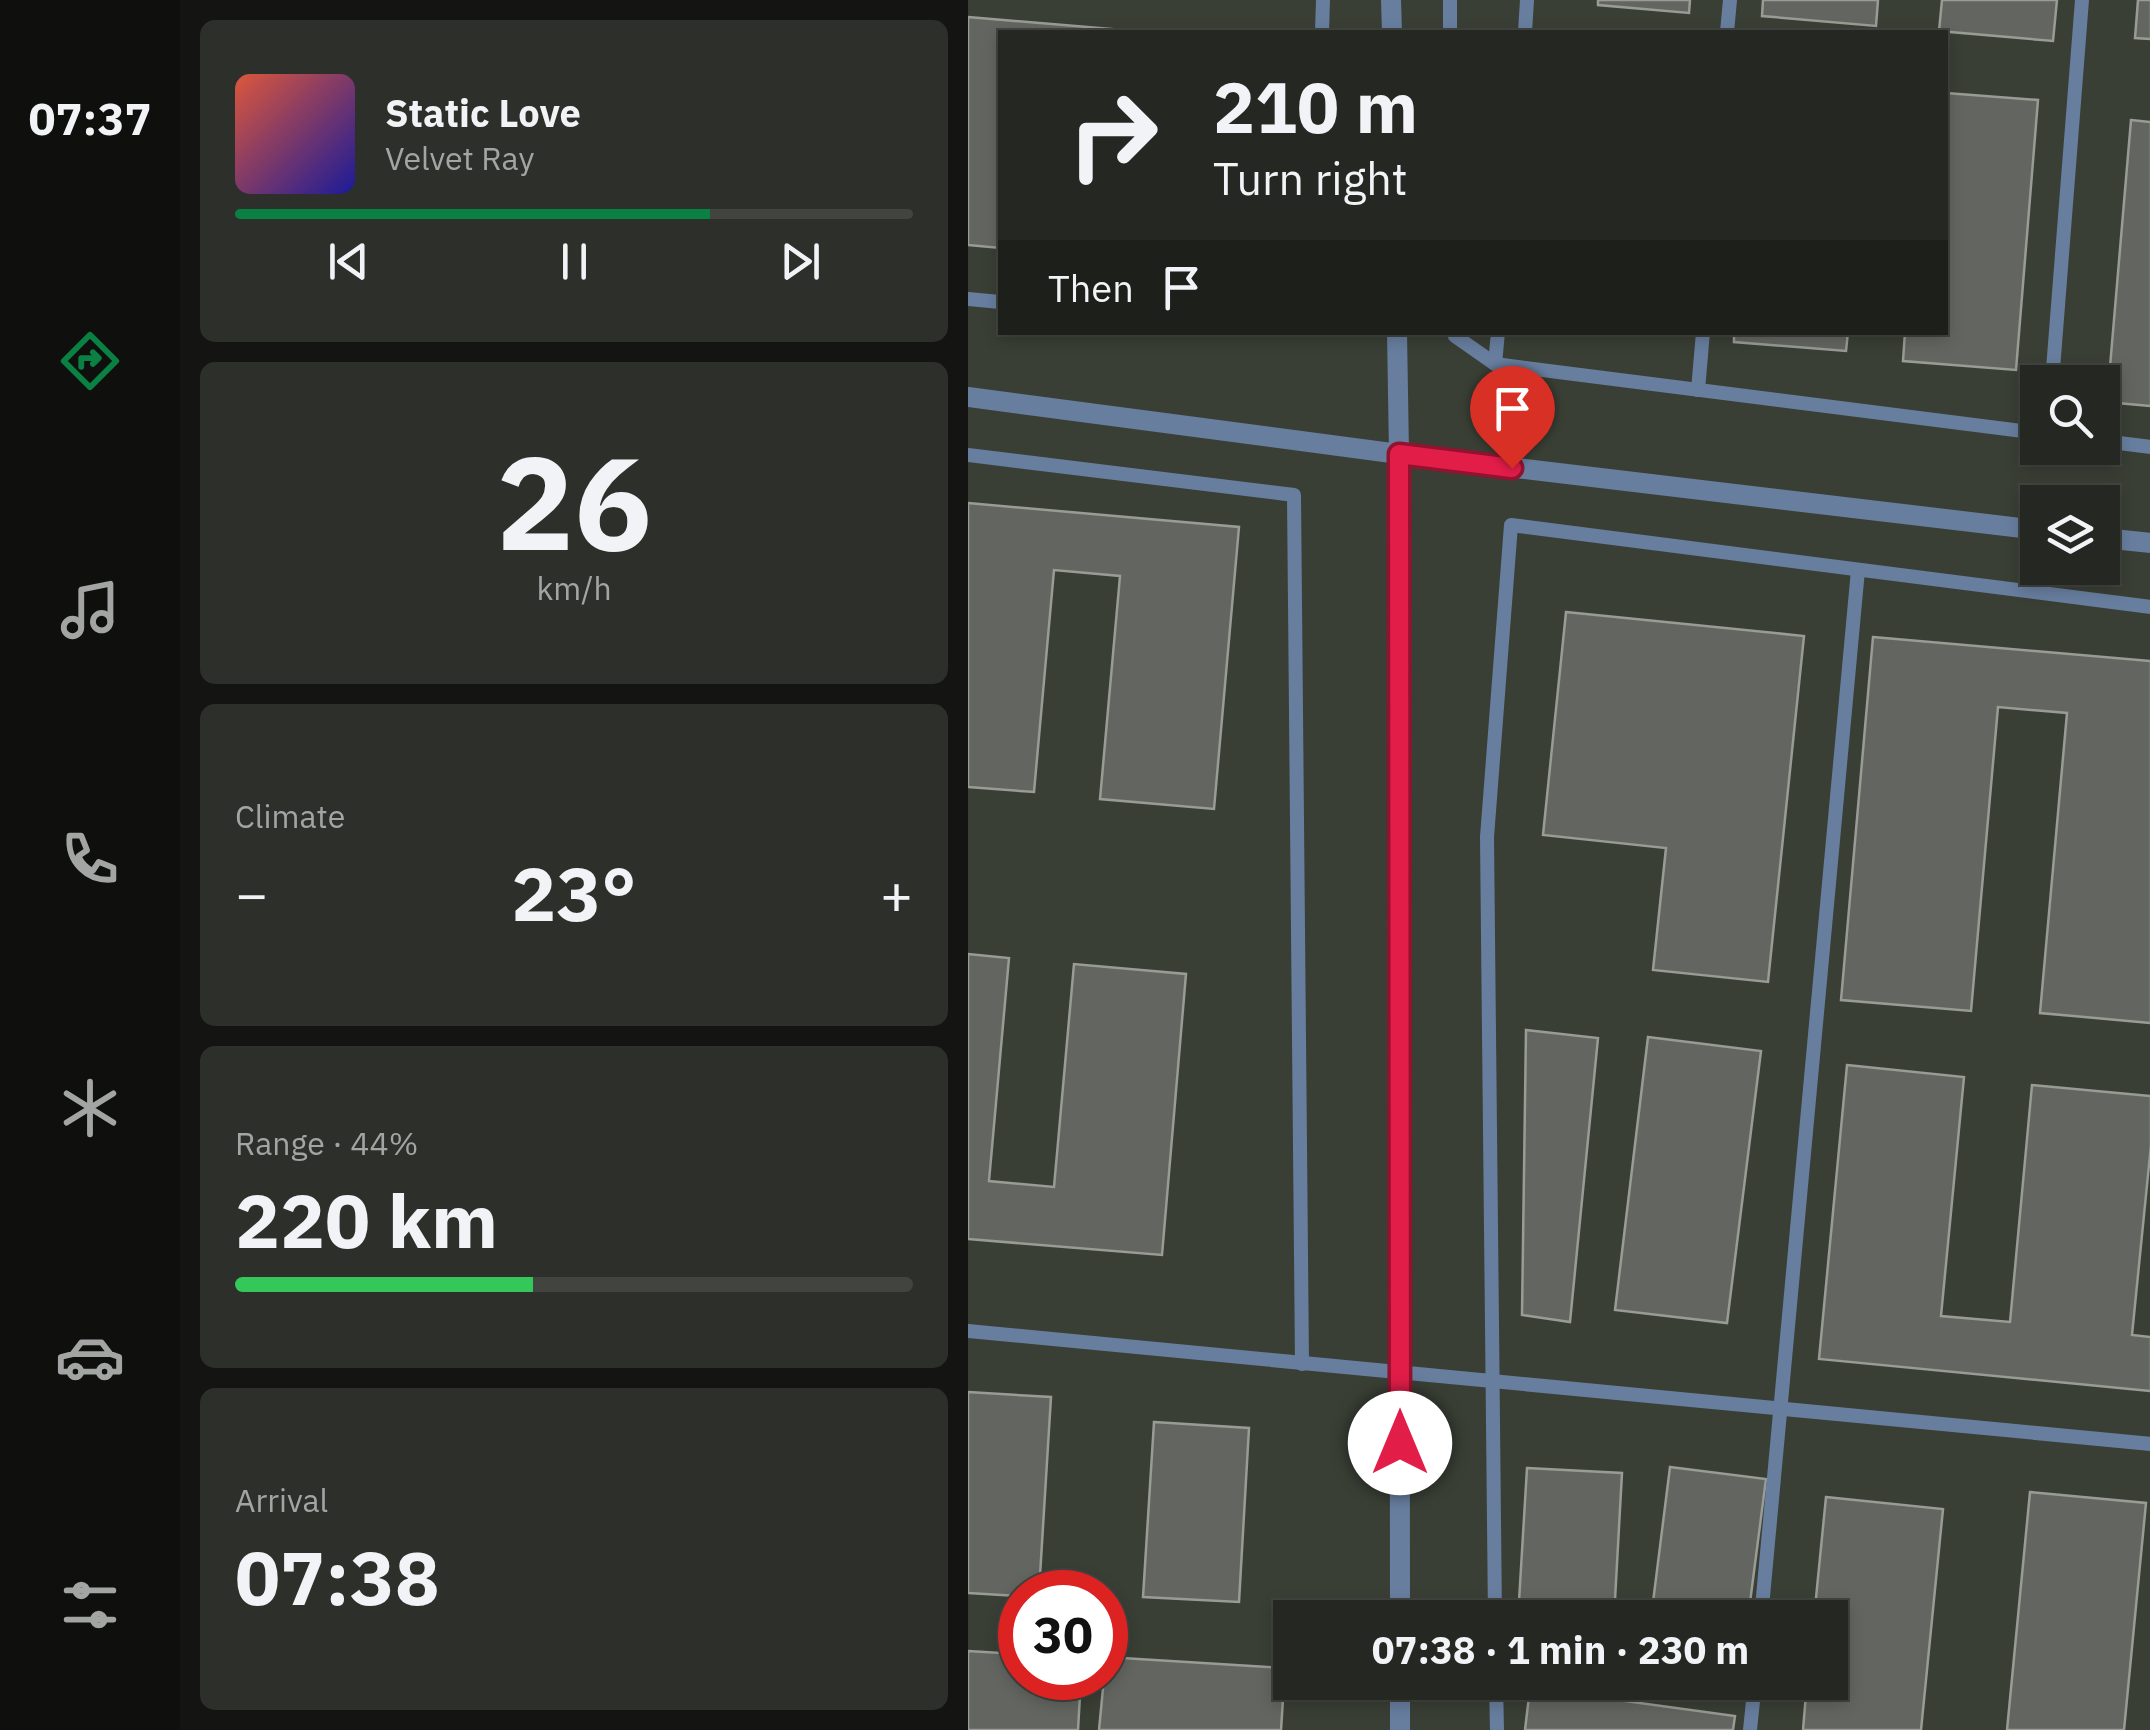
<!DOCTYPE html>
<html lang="en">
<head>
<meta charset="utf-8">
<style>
	:root { --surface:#252722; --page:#2d2f2a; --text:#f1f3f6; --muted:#a3a5a5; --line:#424440; --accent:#0b8043 }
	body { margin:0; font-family:"IBM Plex Sans",sans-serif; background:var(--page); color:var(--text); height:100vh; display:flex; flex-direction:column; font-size:38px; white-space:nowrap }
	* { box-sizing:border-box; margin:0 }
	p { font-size:32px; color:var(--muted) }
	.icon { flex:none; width:55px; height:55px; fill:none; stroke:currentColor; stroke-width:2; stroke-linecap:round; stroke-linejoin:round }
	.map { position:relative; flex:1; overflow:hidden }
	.drawer { display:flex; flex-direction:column; gap:20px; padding:20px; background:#141513; width:788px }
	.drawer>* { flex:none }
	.top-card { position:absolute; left:30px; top:30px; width:950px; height:305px; border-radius:0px; box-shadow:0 5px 15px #0003,0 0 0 2px var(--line); background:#252722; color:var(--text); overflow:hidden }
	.buttons { position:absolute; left:1052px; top:365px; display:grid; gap:20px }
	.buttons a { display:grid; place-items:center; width:100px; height:100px; border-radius:0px; background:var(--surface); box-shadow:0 5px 15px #0003,0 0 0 2px var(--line); font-size:50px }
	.speed { position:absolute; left:30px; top:1570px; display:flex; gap:20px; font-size:50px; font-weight:700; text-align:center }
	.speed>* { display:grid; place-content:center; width:130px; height:130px; border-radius:50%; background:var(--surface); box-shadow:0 5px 15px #0003,0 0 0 2px var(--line); line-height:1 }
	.speed .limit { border:15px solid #d22; background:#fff; color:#111 }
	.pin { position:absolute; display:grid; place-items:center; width:85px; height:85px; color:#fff; margin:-102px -42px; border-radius:50% 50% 50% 0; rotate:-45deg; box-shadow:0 0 10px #0007 }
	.pin .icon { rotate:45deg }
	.me { position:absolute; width:110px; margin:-55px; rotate:0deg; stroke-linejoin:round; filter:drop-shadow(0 0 8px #0008) }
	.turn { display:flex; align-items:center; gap:35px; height:210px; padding:0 50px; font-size:45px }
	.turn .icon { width:130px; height:130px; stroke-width:2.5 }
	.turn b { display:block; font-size:70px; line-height:85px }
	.then { display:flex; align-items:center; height:95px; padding:0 50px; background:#0003; gap:20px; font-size:38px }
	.big { font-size:75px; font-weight:800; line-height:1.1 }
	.drawer .tile { flex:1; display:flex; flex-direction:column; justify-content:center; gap:15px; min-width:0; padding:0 35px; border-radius:15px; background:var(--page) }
	.drawer .dial { align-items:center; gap:0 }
	.dial b { font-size:130px; line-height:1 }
	.song { display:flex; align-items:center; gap:30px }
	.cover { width:120px; height:120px; border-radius:15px; background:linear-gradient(135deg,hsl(10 70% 55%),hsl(240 70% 35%)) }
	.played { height:10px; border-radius:5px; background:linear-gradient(90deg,var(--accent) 70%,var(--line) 70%) }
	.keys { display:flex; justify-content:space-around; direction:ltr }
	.heat { display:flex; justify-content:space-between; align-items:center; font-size:55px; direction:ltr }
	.charge { height:15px; border-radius:8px; background:linear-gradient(90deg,#34c759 44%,var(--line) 0) }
	.trip { position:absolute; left:305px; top:1600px; width:575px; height:100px; border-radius:0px; background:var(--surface); box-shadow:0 5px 15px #0003,0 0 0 2px var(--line); font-weight:800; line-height:100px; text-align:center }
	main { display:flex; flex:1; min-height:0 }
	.dock { display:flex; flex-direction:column; width:180px; justify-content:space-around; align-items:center; background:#0f100e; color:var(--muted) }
	.dock .icon { width:70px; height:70px }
	.dock .selected { color:var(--accent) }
	.dock b { font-size:45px; color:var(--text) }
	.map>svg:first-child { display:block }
	.built { fill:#393f35; fill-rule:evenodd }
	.building { fill:#636660; stroke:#989c95; stroke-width:2.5 }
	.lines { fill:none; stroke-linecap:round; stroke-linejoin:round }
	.lane { stroke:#687e9f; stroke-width:14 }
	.street { stroke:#687e9f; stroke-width:20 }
	.route-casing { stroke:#92132f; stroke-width:25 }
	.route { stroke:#e11d48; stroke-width:18 }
</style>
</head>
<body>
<main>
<nav class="dock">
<b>07:37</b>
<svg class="icon selected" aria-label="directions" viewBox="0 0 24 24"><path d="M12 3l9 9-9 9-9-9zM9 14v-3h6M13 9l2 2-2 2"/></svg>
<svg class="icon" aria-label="music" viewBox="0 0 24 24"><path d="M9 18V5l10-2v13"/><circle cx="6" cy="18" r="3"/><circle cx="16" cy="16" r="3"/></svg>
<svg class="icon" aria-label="phone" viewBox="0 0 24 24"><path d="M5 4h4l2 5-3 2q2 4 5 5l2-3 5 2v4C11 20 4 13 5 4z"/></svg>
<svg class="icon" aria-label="climate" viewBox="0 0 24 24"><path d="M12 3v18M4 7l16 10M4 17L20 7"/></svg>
<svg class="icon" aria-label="car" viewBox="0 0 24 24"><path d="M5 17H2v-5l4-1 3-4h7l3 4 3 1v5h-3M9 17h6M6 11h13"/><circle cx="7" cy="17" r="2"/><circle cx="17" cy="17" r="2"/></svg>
<svg class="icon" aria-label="filters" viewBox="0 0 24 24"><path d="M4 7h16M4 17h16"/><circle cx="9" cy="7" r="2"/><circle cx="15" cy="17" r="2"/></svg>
</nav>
<section class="drawer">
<div class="tile">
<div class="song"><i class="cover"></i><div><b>Static Love</b><p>Velvet Ray</p></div></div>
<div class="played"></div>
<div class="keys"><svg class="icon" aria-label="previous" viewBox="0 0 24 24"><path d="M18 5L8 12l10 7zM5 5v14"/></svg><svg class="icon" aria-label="pause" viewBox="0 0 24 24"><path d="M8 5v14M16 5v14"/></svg><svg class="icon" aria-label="next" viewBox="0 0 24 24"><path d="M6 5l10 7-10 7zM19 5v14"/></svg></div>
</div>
<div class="tile dial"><b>26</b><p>km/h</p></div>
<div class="tile"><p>Climate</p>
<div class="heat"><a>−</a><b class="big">23°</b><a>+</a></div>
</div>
<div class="tile"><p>Range · 44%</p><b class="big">220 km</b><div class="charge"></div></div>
<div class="tile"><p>Arrival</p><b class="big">07:38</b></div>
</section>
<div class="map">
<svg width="1183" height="1730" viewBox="0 0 1183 1730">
	<rect width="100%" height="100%" fill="#31342e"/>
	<!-- built -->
	<path class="built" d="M 0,0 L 1182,0 L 1182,1730 L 0,1730 ZM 32,32 L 978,32 L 978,332 L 32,332 ZM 1070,382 L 1135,382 L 1135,448 L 1070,448 ZM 1070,502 L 1135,502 L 1135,568 L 1070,568 ZM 52,1592 L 138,1592 L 138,1678 L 52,1678 ZM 322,1618 L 862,1618 L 862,1682 L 322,1682 Z"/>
	<!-- building -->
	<g class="building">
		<path d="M 630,0 L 722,0 L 721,13 L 630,5 Z"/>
		<path d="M 795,0 L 910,0 L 908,26 L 794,16 Z"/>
		<path d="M 974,0 L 1089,0 L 1085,41 L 971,31 Z"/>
		<path d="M 1170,0 L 1183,0 L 1183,39 L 1167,38 Z"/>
		<path d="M 0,17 L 179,32 L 32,32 L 32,248 L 0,245 Z"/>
		<path d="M 978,93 L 1070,100 L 1048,370 L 935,361 L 937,332 L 978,332 Z"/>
		<path d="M 1163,120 L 1183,122 L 1183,406 L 1139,402 Z"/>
		<path d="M 766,332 L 880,332 L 878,351 L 766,342 Z"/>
		<path d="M 0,503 L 271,527 L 246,809 L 132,799 L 152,576 L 86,570 L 66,792 L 0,787 Z"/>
		<path d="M 598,612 L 836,636 L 800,982 L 685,970 L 698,848 L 575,835 Z"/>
		<path d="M 905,637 L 1183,661 L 1183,1023 L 1072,1013 L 1099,713 L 1030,707 L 1003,1011 L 873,1000 Z"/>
		<path d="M 0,954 L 41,958 L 21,1181 L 86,1187 L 106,964 L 218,974 L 194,1255 L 0,1239 Z"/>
		<path d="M 558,1030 L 630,1038 L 602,1322 L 554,1315 Z"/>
		<path d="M 680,1037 L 793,1051 L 759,1323 L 647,1310 Z"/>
		<path d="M 879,1065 L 996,1077 L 973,1316 L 1042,1322 L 1064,1085 L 1183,1096 L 1183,1145 L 1164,1335 L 1183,1337 L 1183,1391 L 851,1359 Z"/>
		<path d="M 0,1392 L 83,1397 L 71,1592 L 52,1592 L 52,1596 L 0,1593 Z"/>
		<path d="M 186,1422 L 281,1428 L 271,1602 L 175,1597 Z"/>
		<path d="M 702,1467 L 798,1479 L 780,1618 L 683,1618 Z"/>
		<path d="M 559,1468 L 654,1473 L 646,1618 L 550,1618 Z"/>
		<path d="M 1062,1492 L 1178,1503 L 1156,1730 L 1039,1730 Z"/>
		<path d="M 858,1497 L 975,1509 L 953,1730 L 835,1730 L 839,1682 L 862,1682 L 862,1618 L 846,1618 Z"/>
		<path d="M 0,1651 L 52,1654 L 52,1678 L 113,1678 L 110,1730 L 0,1730 Z"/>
		<path d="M 138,1657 L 317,1668 L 313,1730 L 131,1730 Z"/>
		<path d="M 562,1688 L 767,1716 L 765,1730 L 557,1730 Z"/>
	</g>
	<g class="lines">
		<!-- lane -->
		<g class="lane">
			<path d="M 482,0 L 482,32"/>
			<path d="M 354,32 L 355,0"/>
			<path d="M 557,32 L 559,0"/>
			<path d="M 759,32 L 762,0"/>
			<path d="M 0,299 L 32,302"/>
			<path d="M 487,332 L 487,336 L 527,364 L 1070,433"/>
			<path d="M 527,364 L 530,332"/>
			<path d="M 1084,382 L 1114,0"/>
			<path d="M 730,390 L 735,332"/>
			<path d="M 1135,441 L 1183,447"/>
			<path d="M 0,455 L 326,495 L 334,1364"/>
			<path d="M 0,1331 L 1183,1444"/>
			<path d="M 527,1618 L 519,837 L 543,525 L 1183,607"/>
			<path d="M 793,1618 L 890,570"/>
			<path d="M 528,1682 L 529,1730"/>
			<path d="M 782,1730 L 787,1682"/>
		</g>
		<!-- street -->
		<g class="street">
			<path d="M 423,0 L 424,32"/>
			<path d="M 429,332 L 431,454 L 432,1618"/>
			<path d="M 0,397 L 431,454 L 1070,530"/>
			<path d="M 1135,538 L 1183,543"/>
			<path d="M 432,1682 L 432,1730"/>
		</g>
	</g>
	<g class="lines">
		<defs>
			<path id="route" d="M 432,1443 L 431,454 L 544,468"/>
		</defs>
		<!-- route casing -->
		<use href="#route" class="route-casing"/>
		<!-- route -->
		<use href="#route" class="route"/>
	</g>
</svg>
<div class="buttons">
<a><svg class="icon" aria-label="search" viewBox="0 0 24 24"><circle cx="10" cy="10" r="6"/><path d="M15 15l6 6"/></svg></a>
<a><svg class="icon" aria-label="layers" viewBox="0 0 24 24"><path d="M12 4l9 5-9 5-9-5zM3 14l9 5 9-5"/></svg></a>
</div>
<div class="speed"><div class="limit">30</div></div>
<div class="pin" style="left:544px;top:468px;background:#d93025"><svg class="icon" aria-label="arrive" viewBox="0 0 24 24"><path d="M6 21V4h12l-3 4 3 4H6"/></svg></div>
<svg class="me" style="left:432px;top:1443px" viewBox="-20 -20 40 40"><circle r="19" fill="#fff"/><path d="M0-13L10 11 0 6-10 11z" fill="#e11d48"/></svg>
<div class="trip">07:38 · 1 min · 230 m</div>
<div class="top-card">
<div class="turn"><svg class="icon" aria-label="right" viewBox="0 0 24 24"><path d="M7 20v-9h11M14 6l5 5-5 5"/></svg><div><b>210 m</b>Turn right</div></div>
<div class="then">Then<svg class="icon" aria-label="arrive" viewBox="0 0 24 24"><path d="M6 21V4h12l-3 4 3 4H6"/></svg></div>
</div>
</div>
</main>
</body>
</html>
